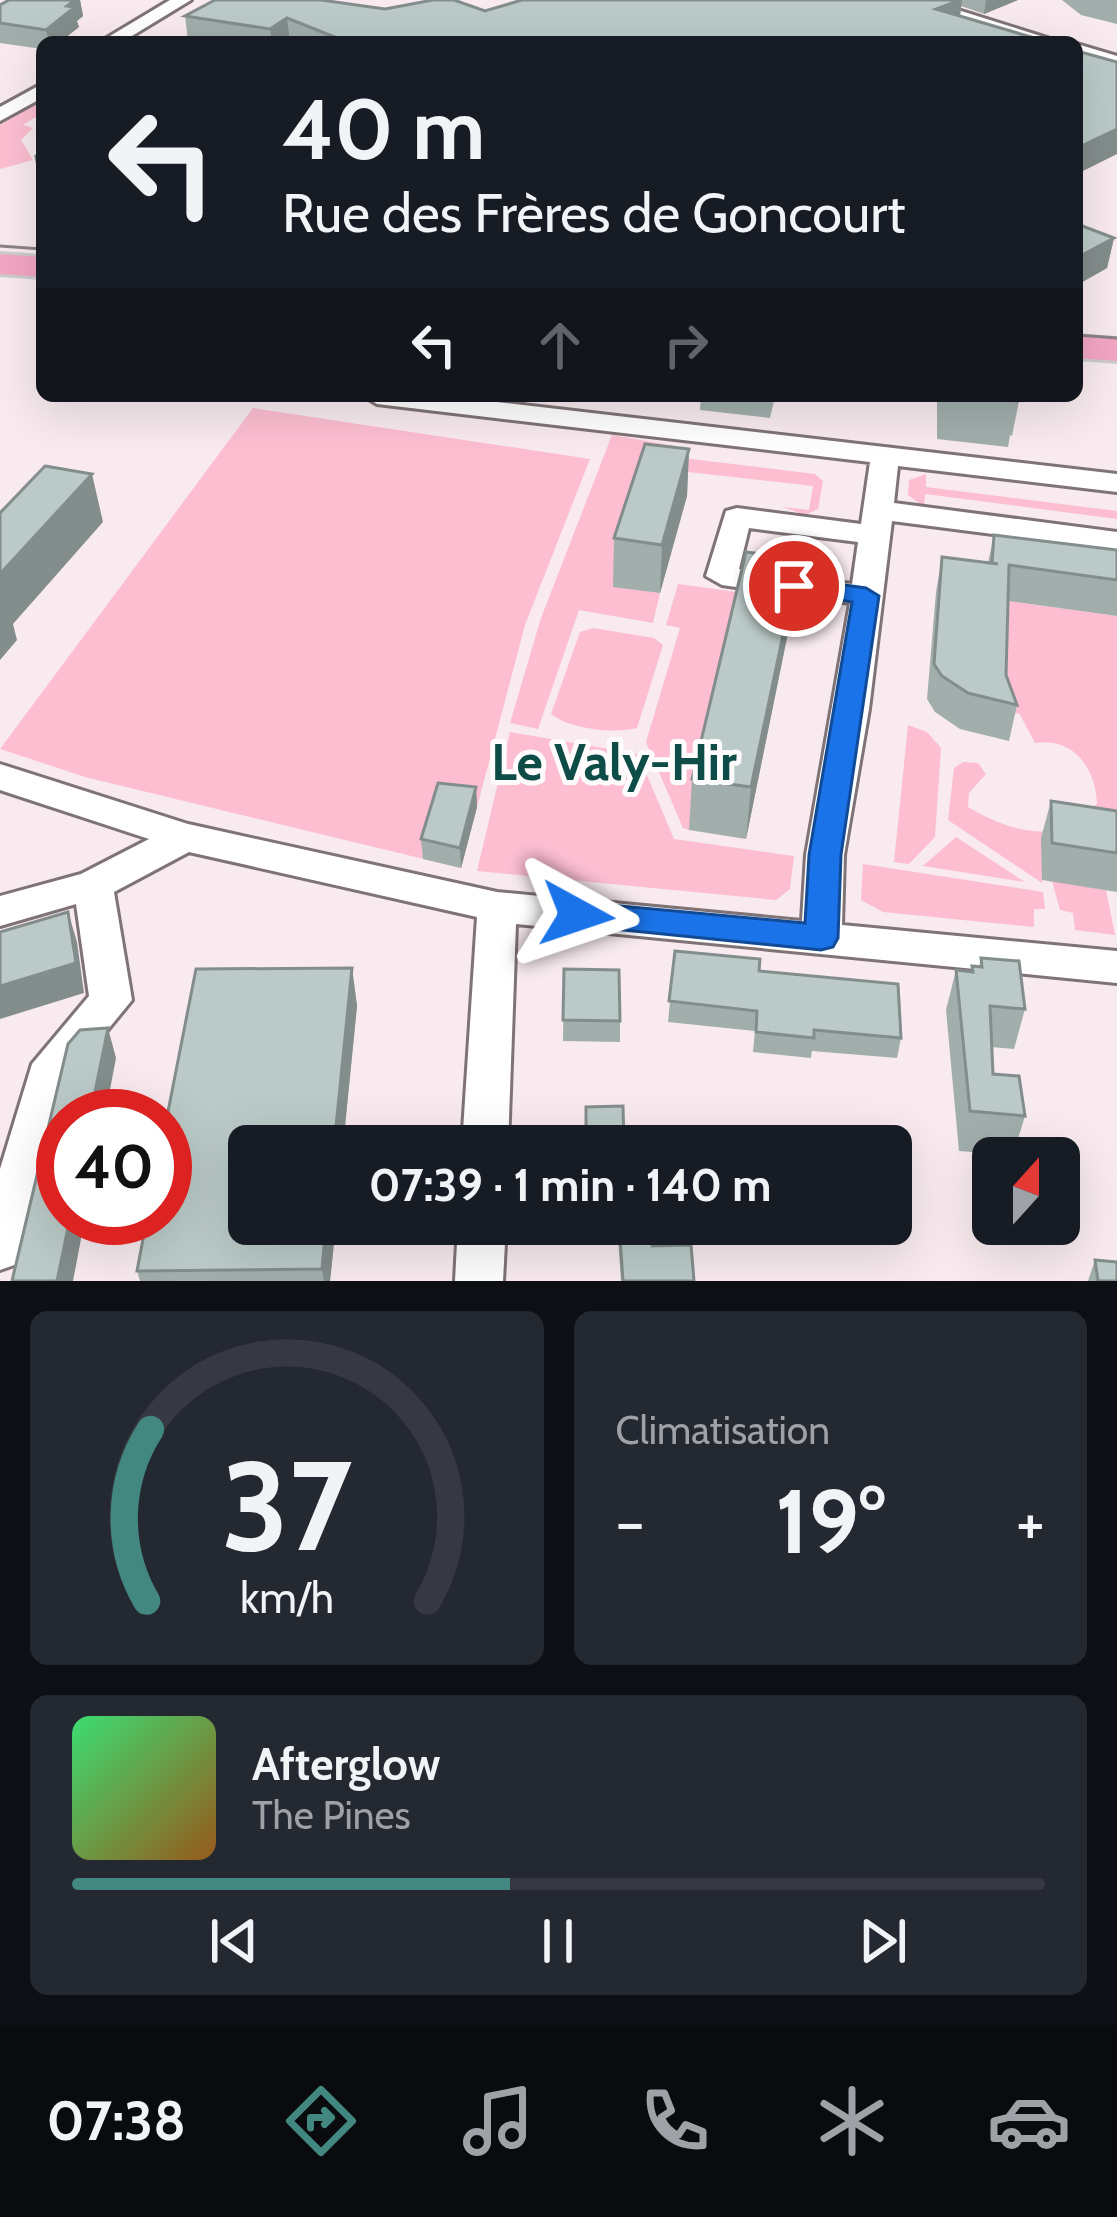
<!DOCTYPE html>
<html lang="fr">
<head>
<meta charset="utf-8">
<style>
	:root { --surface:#171b24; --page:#242831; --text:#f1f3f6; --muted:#9ea1a6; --line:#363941; --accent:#428881 }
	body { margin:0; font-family:Cabin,sans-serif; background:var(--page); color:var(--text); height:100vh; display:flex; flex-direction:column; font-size:45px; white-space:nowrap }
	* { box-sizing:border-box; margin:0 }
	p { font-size:39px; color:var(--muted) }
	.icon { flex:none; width:66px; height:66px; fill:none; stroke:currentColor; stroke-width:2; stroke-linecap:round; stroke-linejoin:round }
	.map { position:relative; height:1281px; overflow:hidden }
	.side { display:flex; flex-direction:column; gap:30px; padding:30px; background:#0d0f14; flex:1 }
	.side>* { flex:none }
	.guide { position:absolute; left:36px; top:36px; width:1047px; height:366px; border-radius:18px; box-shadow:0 12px 48px #0002; background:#171b24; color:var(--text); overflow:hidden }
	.needle { width:78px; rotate:21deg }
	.fabs { position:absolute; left:972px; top:1137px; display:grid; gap:24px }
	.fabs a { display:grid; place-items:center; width:108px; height:108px; border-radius:18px; background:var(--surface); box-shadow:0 12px 48px #0002; font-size:60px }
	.speed { position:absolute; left:36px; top:1089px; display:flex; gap:24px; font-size:60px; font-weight:700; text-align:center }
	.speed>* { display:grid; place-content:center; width:156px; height:156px; border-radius:50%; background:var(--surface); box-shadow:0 12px 48px #0002; line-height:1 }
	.speed .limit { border:18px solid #d22; background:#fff; color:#111 }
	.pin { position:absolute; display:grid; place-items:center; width:102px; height:102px; color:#fff; margin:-51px; border:6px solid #fff; border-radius:50%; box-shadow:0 3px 12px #0007 }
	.me { position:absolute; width:132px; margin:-66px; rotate:95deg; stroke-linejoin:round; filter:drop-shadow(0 0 9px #0008) }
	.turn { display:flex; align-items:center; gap:42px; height:252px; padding:0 48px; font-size:54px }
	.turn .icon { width:156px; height:156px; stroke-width:2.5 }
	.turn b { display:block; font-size:84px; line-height:102px }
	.lanes { display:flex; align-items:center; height:114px; padding:0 48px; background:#0003; justify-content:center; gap:60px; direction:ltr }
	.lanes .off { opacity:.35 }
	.big { font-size:90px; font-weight:800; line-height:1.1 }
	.side .widget { flex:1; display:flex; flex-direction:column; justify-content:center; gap:18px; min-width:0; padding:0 42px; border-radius:18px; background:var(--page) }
	.side .dial { align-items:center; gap:0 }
	.dial svg { height:312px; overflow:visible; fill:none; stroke:var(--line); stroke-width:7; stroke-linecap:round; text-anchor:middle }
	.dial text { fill:var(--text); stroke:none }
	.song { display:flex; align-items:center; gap:36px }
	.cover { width:144px; height:144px; border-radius:18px; background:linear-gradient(135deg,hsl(140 70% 55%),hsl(30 70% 35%)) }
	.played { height:12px; border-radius:6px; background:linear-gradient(90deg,var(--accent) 45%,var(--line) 45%) }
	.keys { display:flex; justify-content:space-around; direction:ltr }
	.heat { display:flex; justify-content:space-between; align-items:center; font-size:66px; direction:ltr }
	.side .tiles { flex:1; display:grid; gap:30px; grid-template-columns:1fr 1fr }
	.widget:last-child { grid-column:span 2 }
	.trip { position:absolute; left:228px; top:1125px; width:684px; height:120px; border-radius:18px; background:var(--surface); box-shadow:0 12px 48px #0002; font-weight:800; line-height:120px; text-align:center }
	.dock { display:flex; height:192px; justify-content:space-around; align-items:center; background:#090b0e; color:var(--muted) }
	.dock .icon { width:84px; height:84px }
	.dock .current { color:var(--accent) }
	.dock b { font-size:54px; color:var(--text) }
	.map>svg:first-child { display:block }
	.green { fill:#fdbed2 }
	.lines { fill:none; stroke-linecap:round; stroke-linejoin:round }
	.minor-casing { stroke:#7f7376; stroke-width:6 }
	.major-casing { stroke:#cdcccd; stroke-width:6 }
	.minor { fill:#fff; fill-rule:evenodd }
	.major { fill:#f4a6c4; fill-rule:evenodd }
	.tram { stroke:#8b8285; stroke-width:3 }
	.wall { fill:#a1aeac }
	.shaded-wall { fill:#838d8c }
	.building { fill:#bbcac8; stroke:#838d8c; stroke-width:3 }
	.route { fill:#1a73e8; stroke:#114b97; stroke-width:3 }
	.labels { text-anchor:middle; stroke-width:10; stroke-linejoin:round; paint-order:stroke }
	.quarter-label { font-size:51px; font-weight:bold; fill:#0e4c47; stroke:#fdfbfb }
</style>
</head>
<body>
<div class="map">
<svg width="1117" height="1281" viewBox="0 0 1117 1281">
	<rect width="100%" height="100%" fill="#f8eaee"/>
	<!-- green -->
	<g class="green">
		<path d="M 42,100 L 42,113 L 23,125 L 33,128 L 21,140 L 33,160 L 0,169 L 0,125 Z"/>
		<path d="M 253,408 L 590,459 L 525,625 L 461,868 L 85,777 L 0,749 Z"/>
		<path d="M 612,435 L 675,446 L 660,493 L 613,586 L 660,593 L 653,623 L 579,610 L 538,729 L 510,723 L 541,618 Z"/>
		<path d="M 683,458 L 815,474 L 823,481 L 818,509 L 805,515 L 783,507 L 809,510 L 813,486 L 679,471 Z"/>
		<path d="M 926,474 L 926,487 L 1117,511 L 1117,519 L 925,494 L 924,507 L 908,495 L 909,480 Z"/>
		<path d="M 678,584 L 795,600 L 689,830 L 683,828 L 646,742 L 680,628 L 666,625 Z"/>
		<path d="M 1002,600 L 1117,616 L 1117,849 L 1042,838 L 1042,883 L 948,820 L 954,768 L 963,762 L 978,763 L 986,774 L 969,793 L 968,807 C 1008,831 1064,849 1097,803 C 1095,767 1073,737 1035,743 L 1019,713 L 1003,715 Z"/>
		<path d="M 593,628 L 654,638 L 663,645 L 637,728 C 614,734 569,729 551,714 L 580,632 Z"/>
		<path d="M 908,725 L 927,732 L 941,748 L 935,837 L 909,864 L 894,862 Z"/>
		<path d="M 510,732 L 638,754 L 674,839 L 794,856 L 790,889 L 776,900 L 477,871 Z"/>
		<path d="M 956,837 L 1025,882 L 923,866 Z"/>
		<path d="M 863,864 L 1043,892 L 1045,909 L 1034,909 L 1034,927 L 883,912 L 861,900 Z"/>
		<path d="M 1052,881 L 1106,890 L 1115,935 L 1075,930 L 1073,913 L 1060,910 Z"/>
	</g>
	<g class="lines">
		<defs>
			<g id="minor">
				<path d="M 170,0 L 191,0 L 122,42 L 100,42 Z"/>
				<path d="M 898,0 L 926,0 L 1060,42 L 1031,42 Z"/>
				<path d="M 1077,44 L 1117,56 L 1117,68 L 1077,56 Z"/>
				<path d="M 42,84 L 42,98 L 0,121 L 0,107 Z"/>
				<path d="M 364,396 L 446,396 L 1117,474 L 1117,492 L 898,466 L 894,503 L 1117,532 L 1117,550 L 892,521 L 869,709 L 844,855 L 842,925 L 1117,951 L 1117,983 L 516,924 L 508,1146 L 462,1146 L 477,917 L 189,852 L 114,892 L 132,1000 L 73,1072 L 24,1248 L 17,1264 L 0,1270 L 0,1169 L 32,1064 L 89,996 L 76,904 L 0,926 L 0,896 L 81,874 L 149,839 L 0,790 L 0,764 L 188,824 L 497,892 L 802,921 L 806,855 L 850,603 L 722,585 L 706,576 L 726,511 L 737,508 L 861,524 L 870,462 L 377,404 ZM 749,528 L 858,542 L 852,584 L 739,569 Z"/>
				<path d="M 458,1224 L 506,1224 L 503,1281 L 455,1281 Z"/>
			</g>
			<g id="major">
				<path d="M 0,254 L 42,257 L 42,277 L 0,274 Z"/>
				<path d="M 1077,336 L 1117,339 L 1117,361 L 1077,358 Z"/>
			</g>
		</defs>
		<!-- minor casing -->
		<use href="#minor" class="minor-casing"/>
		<!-- major casing -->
		<use href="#major" class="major-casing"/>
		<!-- minor -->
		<use href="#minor" class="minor"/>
		<!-- major -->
		<use href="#major" class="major"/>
		<!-- tram -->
		<g class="tram">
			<path d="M 0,246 L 42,249"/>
			<path d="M 1077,335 L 1117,338"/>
		</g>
	</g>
	<!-- wall -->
	<g class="wall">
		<path d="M 9,0 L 80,0 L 83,16 L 77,21 L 79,27 L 60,42 L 42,42 L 42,49 L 0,43 L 0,5 Z"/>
		<path d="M 522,0 L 1018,0 L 984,14 L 961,6 L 960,16 L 1048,42 L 192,42 L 188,41 L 185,16 L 385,9 L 485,11 Z"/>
		<path d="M 1062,0 L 1117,0 L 1117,24 L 1081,15 Z"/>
		<path d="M 1077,224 L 1114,238 L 1107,268 L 1077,285 Z"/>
		<path d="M 701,396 L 775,396 L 770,418 L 700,410 Z"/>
		<path d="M 937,396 L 1020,396 L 1012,436 L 1010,435 L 1008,447 L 937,439 Z"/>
		<path d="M 689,449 L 687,496 L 660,593 L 613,587 L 614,538 Z"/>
		<path d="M 994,535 L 1117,550 L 1117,616 L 1008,601 L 1006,675 L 1017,705 L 1009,741 L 960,729 L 935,712 L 927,699 L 936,592 L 942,557 L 988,563 Z"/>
		<path d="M 793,608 L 746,839 L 689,830 L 692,779 Z"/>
		<path d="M 476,787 L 477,807 L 461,868 L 423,859 L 421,839 Z"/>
		<path d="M 1051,801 L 1117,811 L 1117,892 L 1042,880 L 1041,838 Z"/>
		<path d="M 675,951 L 759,971 L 901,1038 L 897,1058 L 812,1051 L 811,1058 L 753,1052 L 755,1031 L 668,1022 Z"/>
		<path d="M 981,958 L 1025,1009 L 1014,1049 L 991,1047 L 993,1074 L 1025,1116 L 1013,1155 L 959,1151 L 946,1010 L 956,970 L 971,972 L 972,966 L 979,967 Z"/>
		<path d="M 352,968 L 357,1006 L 343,1146 L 249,1146 L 249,1224 L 336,1224 L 330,1281 L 140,1281 L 137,1271 Z"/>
		<path d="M 564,969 L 620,1021 L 620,1042 L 563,1041 Z"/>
		<path d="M 617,1224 L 651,1224 L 652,1246 L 694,1281 L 621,1281 Z"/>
		<path d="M 1095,1260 L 1117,1281 L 1088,1281 Z"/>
	</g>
	<!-- shaded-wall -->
	<g class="shaded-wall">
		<path d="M 75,0 L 80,0 L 83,16 L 77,21 L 79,27 L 60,42 L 49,42 L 46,30 Z"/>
		<path d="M 962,0 L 959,24 L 936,9 Z"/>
		<path d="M 986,0 L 1018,0 L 984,14 Z"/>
		<path d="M 287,18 L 290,42 L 272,42 L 270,29 Z"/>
		<path d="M 1117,129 L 1117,154 L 1077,174 L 1077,148 Z"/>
		<path d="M 42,154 L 42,177 L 39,177 L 34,155 Z"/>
		<path d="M 1114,238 L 1107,268 L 1077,285 L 1082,255 Z"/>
		<path d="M 689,449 L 687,496 L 660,593 L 662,545 Z"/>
		<path d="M 92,474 L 103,522 L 13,624 L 17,640 L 0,660 L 0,574 Z"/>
		<path d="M 799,559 L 793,608 L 746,839 L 751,787 Z"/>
		<path d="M 476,787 L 477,807 L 461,868 L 460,848 Z"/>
		<path d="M 68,912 L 77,942 L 84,993 L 0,1019 L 0,986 Z"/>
		<path d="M 352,968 L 357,1006 L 343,1146 L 334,1146 Z"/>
		<path d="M 108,1028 L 116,1058 L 105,1116 L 90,1116 Z"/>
		<path d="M 70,1218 L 85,1218 L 73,1281 L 57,1281 Z"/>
		<path d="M 326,1224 L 336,1224 L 330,1281 L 324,1281 L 322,1269 Z"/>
	</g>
	<!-- building -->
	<g class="building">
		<path d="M 9,0 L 75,0 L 67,6 L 75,7 L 46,30 L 0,23 L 0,5 Z"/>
		<path d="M 215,0 L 321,0 L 385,9 L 433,0 L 454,0 L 485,11 L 522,0 L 960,0 L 936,9 L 1048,42 L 347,42 L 287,18 L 270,29 L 185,16 Z"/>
		<path d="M 1077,51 L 1117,62 L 1117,129 L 1077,148 Z"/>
		<path d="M 1077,224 L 1114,238 L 1082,255 L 1077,253 Z"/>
		<path d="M 969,396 L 1017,396 L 1017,401 Z"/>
		<path d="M 645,444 L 689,449 L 662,545 L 614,538 Z"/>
		<path d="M 45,466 L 92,474 L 0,574 L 0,513 Z"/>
		<path d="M 994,535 L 1117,550 L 1117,580 L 1009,565 L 1006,675 L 1017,705 L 968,693 L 942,676 L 934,664 L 942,557 L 998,564 L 992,563 Z"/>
		<path d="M 746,552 L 799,559 L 751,787 L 692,779 Z"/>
		<path d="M 438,783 L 476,787 L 460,848 L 421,839 Z"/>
		<path d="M 1051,801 L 1117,811 L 1117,853 L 1052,843 Z"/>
		<path d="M 68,912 L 76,963 L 0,986 L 0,932 Z"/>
		<path d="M 675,951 L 760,959 L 759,971 L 898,984 L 901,1038 L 814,1030 L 814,1038 L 756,1032 L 757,1011 L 669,1001 Z"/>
		<path d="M 981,958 L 1019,961 L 1025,1009 L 990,1006 L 993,1074 L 1019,1076 L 1025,1116 L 970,1111 L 956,970 L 973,972 L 972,966 L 982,967 Z"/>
		<path d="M 352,968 L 334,1146 L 249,1146 L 249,1224 L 326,1224 L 322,1269 L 137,1271 L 147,1218 L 165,1218 L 165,1127 L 196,969 Z"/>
		<path d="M 564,969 L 619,970 L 620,1021 L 563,1020 Z"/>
		<path d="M 108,1028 L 90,1116 L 63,1116 L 63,1218 L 70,1218 L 57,1281 L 12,1281 L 68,1044 L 80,1030 Z"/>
		<path d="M 623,1106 L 624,1146 L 586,1146 L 586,1107 Z"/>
		<path d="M 619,1224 L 651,1224 L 652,1246 L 691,1245 L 694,1281 L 623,1281 Z"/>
		<path d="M 1095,1260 L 1117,1262 L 1117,1281 L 1098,1281 Z"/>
	</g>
	<!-- route -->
	<path class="route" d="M 794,578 L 866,588 L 879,596 L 841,855 L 838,938 L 833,947 L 821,950 L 565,924 L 560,915 L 565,906 L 577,902 L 805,923 L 809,855 L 852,602 L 785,591 L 781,586 Z"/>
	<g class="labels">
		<!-- quarter labels -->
		<g class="quarter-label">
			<text x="614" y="780">Le Valy-Hir</text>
		</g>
	</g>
</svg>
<div class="fabs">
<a><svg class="needle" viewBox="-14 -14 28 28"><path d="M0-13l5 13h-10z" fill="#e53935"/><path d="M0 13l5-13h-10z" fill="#9ea1a6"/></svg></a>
</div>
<div class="speed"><div class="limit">40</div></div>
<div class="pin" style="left:794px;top:586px;background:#d93025"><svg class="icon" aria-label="arrive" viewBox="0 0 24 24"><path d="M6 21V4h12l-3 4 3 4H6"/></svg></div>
<svg class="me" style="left:577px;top:915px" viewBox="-20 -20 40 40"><path d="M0-17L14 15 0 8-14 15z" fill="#1a73e8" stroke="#fff" stroke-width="4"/></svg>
<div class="trip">07:39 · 1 min · 140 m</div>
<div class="guide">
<div class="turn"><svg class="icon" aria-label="left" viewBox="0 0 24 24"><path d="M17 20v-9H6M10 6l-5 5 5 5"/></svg><div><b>40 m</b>Rue des Frères de Goncourt</div></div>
<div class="lanes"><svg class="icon" aria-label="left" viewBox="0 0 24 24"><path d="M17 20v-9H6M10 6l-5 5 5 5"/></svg><svg class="icon off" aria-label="ahead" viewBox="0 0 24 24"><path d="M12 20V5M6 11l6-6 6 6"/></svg><svg class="icon off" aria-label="right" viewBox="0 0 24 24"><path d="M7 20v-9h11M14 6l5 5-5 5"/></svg></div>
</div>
</div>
<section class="side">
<div class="tiles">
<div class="widget dial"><svg viewBox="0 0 100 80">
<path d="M14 69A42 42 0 1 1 86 69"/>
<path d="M14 69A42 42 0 0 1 15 25" stroke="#428881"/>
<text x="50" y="56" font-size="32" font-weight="700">37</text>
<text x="50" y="72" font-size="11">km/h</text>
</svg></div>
<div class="widget"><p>Climatisation</p>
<div class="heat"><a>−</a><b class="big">19°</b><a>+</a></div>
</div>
<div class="widget">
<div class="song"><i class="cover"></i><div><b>Afterglow</b><p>The Pines</p></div></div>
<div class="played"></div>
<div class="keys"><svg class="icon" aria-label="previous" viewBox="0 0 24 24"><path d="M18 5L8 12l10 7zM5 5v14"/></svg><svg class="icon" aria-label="pause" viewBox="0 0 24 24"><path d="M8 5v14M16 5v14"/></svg><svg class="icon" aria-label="next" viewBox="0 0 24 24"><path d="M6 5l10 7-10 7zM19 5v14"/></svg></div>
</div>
</div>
</section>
<nav class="dock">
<b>07:38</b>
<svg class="icon current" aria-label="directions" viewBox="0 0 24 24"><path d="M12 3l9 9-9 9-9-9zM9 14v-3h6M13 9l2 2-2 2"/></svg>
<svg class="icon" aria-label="music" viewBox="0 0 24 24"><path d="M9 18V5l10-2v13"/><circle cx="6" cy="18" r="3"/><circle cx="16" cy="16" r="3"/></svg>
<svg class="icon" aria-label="phone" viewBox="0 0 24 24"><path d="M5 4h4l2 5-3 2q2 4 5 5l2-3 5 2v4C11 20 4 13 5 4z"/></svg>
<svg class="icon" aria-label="climate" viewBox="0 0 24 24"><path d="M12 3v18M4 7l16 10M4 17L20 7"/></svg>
<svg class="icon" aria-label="car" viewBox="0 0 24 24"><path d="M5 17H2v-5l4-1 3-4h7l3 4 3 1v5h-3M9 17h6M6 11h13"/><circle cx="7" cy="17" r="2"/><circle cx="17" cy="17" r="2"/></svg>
</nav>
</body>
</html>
